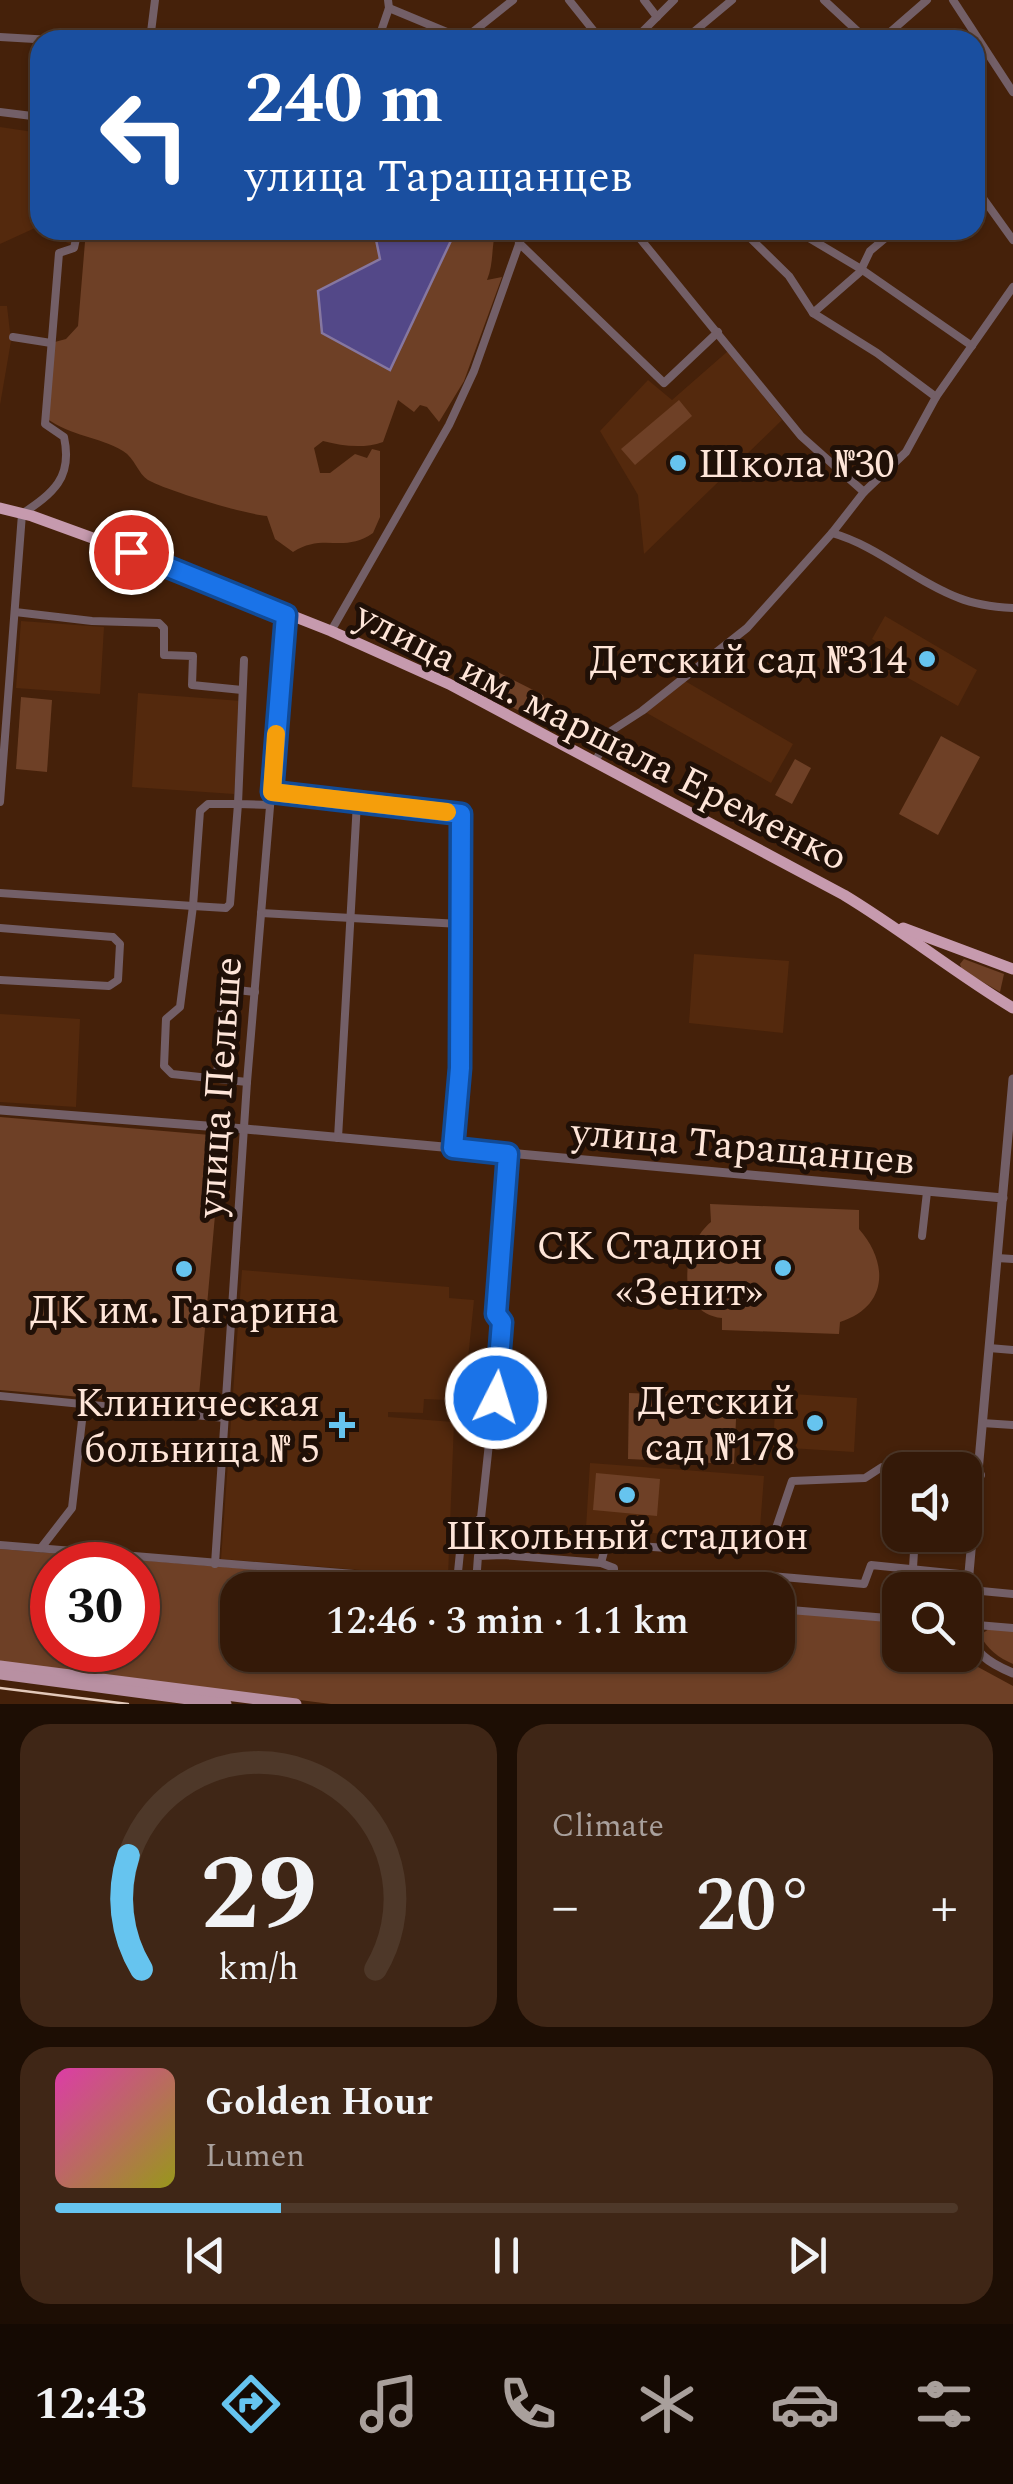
<!DOCTYPE html>
<html lang="en">
<head>
<meta charset="utf-8">
<style>
	:root { --surface:#341908; --page:#3f2616; --text:#f1f3f6; --muted:#a9a09c; --line:#4e3829; --accent:#66c4ef }
	body { margin:0; font-family:Spectral,serif; background:var(--page); color:var(--text); height:100vh; display:flex; flex-direction:column; font-size:38px; white-space:nowrap }
	* { box-sizing:border-box; margin:0 }
	p { font-size:32px; color:var(--muted) }
	.icon { flex:none; width:55px; height:55px; fill:none; stroke:currentColor; stroke-width:2; stroke-linecap:round; stroke-linejoin:round }
	.map { position:relative; height:1704px; overflow:hidden }
	.drawer { display:flex; flex-direction:column; gap:20px; padding:20px; background:#1d0e04; flex:1 }
	.drawer>* { flex:none }
	.top-card { position:absolute; left:30px; top:30px; width:955px; height:210px; border-radius:30px; box-shadow:0 2px 8px #0004,0 0 0 2px var(--line); background:#1a4fa0; color:#fff; overflow:hidden }
	.buttons { position:absolute; left:882px; top:1452px; display:grid; gap:20px }
	.buttons a { display:grid; place-items:center; width:100px; height:100px; border-radius:20px; background:var(--surface); box-shadow:0 2px 8px #0004,0 0 0 2px var(--line); font-size:50px }
	.speed { position:absolute; left:30px; top:1542px; display:flex; gap:20px; font-size:50px; font-weight:700; text-align:center }
	.speed>* { display:grid; place-content:center; width:130px; height:130px; border-radius:50%; background:var(--surface); box-shadow:0 2px 8px #0004,0 0 0 2px var(--line); line-height:1 }
	.speed .limit { border:15px solid #d22; background:#fff; color:#111 }
	.pin { position:absolute; display:grid; place-items:center; width:85px; height:85px; color:#fff; margin:-42px; border:5px solid #fff; border-radius:50%; box-shadow:0 2px 10px #0007 }
	.me { position:absolute; width:110px; margin:-55px; rotate:5deg; stroke-linejoin:round; filter:drop-shadow(0 0 8px #0008) }
	.turn { display:flex; align-items:center; gap:35px; height:210px; padding:0 50px; font-size:45px }
	.turn .icon { width:130px; height:130px; stroke-width:2.5 }
	.turn b { display:block; font-size:70px; line-height:85px }
	.big { font-size:75px; font-weight:600; line-height:1.1 }
	.drawer .card { flex:1; display:flex; flex-direction:column; justify-content:center; gap:15px; min-width:0; padding:0 35px; border-radius:30px; background:var(--page) }
	.drawer .dial { align-items:center; gap:0 }
	.dial svg { height:260px; overflow:visible; fill:none; stroke:var(--line); stroke-width:7; stroke-linecap:round; text-anchor:middle }
	.dial text { fill:var(--text); stroke:none }
	.song { display:flex; align-items:center; gap:30px }
	.cover { width:120px; height:120px; border-radius:15px; background:linear-gradient(135deg,hsl(320 70% 55%),hsl(60 70% 35%)) }
	.played { height:10px; border-radius:5px; background:linear-gradient(90deg,var(--accent) 25%,var(--line) 25%) }
	.keys { display:flex; justify-content:space-around; direction:ltr }
	.heat { display:flex; justify-content:space-between; align-items:center; font-size:55px; direction:ltr }
	.drawer .tiles { flex:1; display:grid; gap:20px; grid-template-columns:1fr 1fr }
	.card:last-child { grid-column:span 2 }
	.trip { position:absolute; left:220px; top:1572px; width:575px; height:100px; border-radius:30px; background:var(--surface); box-shadow:0 2px 8px #0004,0 0 0 2px var(--line); font-weight:600; line-height:100px; text-align:center }
	.menu { display:flex; height:160px; justify-content:space-around; align-items:center; background:#150a03; color:var(--muted) }
	.menu .icon { width:70px; height:70px }
	.menu .current { color:var(--accent) }
	.menu b { font-size:45px; color:var(--text) }
	.map>svg:first-child { display:block }
	.built { fill:#54290d }
	.green { fill:#6e4026; fill-rule:evenodd }
	.water { fill:#534888; stroke:#8677a0; stroke-width:2.5 }
	.lines { fill:none; stroke-linecap:round; stroke-linejoin:round }
	.minor { stroke:#735f67; stroke-width:8 }
	.tertiary { stroke:#735f67; stroke-width:9 }
	.primary { stroke:#b890a2; stroke-width:11 }
	.trunk { stroke:#c69aae; stroke-width:11 }
	.tram { stroke:#e3c9ba; stroke-width:2.5 }
	.route-casing { stroke:#114b97; stroke-width:25 }
	.route { stroke:#1a73e8; stroke-width:18 }
	.slow { stroke:#f59e0b; stroke-width:18 }
	.poi-dot { fill:#66c4ef; stroke:#201007; stroke-width:4 }
	.labels { text-anchor:middle; stroke-width:10; stroke-linejoin:round; paint-order:stroke }
	.poi-label { font-size:40px; fill:#fee5d8; stroke:#201007; text-anchor:end }
	.street-label { font-size:40px; fill:#fee5d8; stroke:#201007 }
</style>
</head>
<body>
<div class="map">
<svg width="1013" height="1704" viewBox="0 0 1013 1704">
	<rect width="100%" height="100%" fill="#45210a"/>
	<!-- built -->
	<g class="built">
		<path d="M 0,127 L 40,133 L 40,230 L 75,230 L 72,245 L 35,228 L 0,244 Z"/>
		<path d="M 0,306 L 7,306 L 11,341 L 0,405 Z"/>
		<path d="M 728,351 L 782,420 L 644,554 L 638,495 L 600,431 L 648,380 L 672,400 Z"/>
		<path d="M 885,616 L 977,670 L 958,706 L 901,674 L 894,663 L 898,654 L 872,639 Z"/>
		<path d="M 21,621 L 104,627 L 100,694 L 16,688 Z"/>
		<path d="M 685,681 L 793,744 L 771,783 L 645,712 Z"/>
		<path d="M 138,693 L 241,701 L 234,794 L 132,787 Z"/>
		<path d="M 694,954 L 789,961 L 783,1033 L 689,1023 Z"/>
		<path d="M 0,1014 L 80,1019 L 76,1107 L 0,1102 Z"/>
		<path d="M 242,1270 L 449,1287 L 449,1298 L 474,1300 L 465,1388 L 448,1387 L 446,1400 L 424,1399 L 423,1413 L 388,1412 L 388,1417 L 454,1422 L 448,1577 L 221,1559 Z"/>
		<path d="M 776,1393 L 857,1398 L 854,1452 L 773,1447 Z"/>
		<path d="M 590,1463 L 764,1476 L 759,1541 L 586,1528 Z"/>
	</g>
	<!-- green -->
	<g class="green">
		<path d="M 86,230 L 496,230 C 491,247 494,263 487,280 L 502,277 L 464,381 L 439,422 L 427,407 L 420,405 L 414,412 L 398,400 L 383,442 C 363,449 343,446 323,441 L 314,448 L 320,473 L 330,473 L 355,454 L 367,458 L 372,449 L 380,451 L 380,517 L 373,533 C 343,554 324,532 293,552 L 275,539 L 267,516 C 244,514 168,491 148,480 C 138,474 135,458 123,451 C 98,436 72,437 46,418 L 51,343 L 66,339 L 78,326 Z"/>
		<path d="M 679,400 L 692,416 L 635,465 L 621,449 Z"/>
		<path d="M 488,667 L 543,695 L 548,712 L 540,721 L 465,684 L 463,681 L 475,670 Z"/>
		<path d="M 21,697 L 52,700 L 47,772 L 16,769 Z"/>
		<path d="M 941,736 L 980,757 L 938,835 L 899,814 Z"/>
		<path d="M 795,759 L 811,768 L 792,804 L 775,795 Z"/>
		<path d="M 964,959 L 1004,974 L 1000,992 L 962,970 L 960,964 Z"/>
		<path d="M 0,1117 L 222,1136 L 198,1407 L 0,1390 Z"/>
		<path d="M 710,1204 L 859,1210 L 859,1229 C 889,1263 888,1307 840,1322 L 839,1334 L 722,1330 L 722,1318 C 673,1313 682,1245 711,1222 Z"/>
		<path d="M 629,1393 L 737,1397 L 734,1464 L 628,1459 Z"/>
		<path d="M 596,1473 L 660,1479 L 657,1516 L 593,1510 Z"/>
		<path d="M 0,1549 L 511,1590 L 238,1590 L 238,1655 L 778,1655 L 778,1612 L 900,1622 L 900,1655 L 965,1655 L 965,1649 L 978,1667 L 1013,1686 L 1013,1704 L 331,1704 L 0,1662 ZM 52,1565 L 138,1565 L 138,1650 L 52,1650 Z"/>
		<path d="M 989,1629 L 1013,1631 L 1013,1664 C 999,1658 987,1649 980,1635 Z"/>
	</g>
	<!-- water -->
	<path class="water" d="M 374,230 L 456,230 L 390,370 L 322,333 L 318,291 L 380,259 Z"/>
	<g class="lines">
		<!-- minor -->
		<g class="minor">
			<path d="M 569,0 L 601,40"/>
			<path d="M 644,0 L 657,17"/>
			<path d="M 824,0 L 867,40"/>
			<path d="M 953,0 L 1013,92"/>
			<path d="M 389,8 L 466,40"/>
			<path d="M 0,37 L 52,40"/>
			<path d="M 464,39 L 513,0"/>
			<path d="M 150,40 L 155,0"/>
			<path d="M 378,40 L 389,8 L 388,0"/>
			<path d="M 634,40 L 674,0"/>
			<path d="M 684,40 L 732,0"/>
			<path d="M 881,40 L 927,0"/>
			<path d="M 0,112 L 40,117"/>
			<path d="M 975,187 L 1013,240"/>
			<path d="M 633,230 L 801,436 L 864,492"/>
			<path d="M 742,230 L 789,276 L 813,313 L 877,353 L 936,397"/>
			<path d="M 799,232 L 861,269 L 972,346"/>
			<path d="M 519,243 L 664,383 L 718,332"/>
			<path d="M 813,313 L 860,272 L 870,251 L 895,230"/>
			<path d="M 13,337 L 51,343"/>
			<path d="M 832,533 C 878,546 914,581 959,598 C 976,605 995,607 1013,608"/>
			<path d="M 15,612 L 92,621 L 159,623 L 164,628 L 164,655 L 193,656 L 192,685 L 242,690"/>
			<path d="M 331,631 L 449,425 L 474,371 L 524,230"/>
			<path d="M 244,660 L 238,804 L 270,805"/>
			<path d="M 596,760 L 611,731 L 642,711 L 747,628 L 832,533 L 864,492 L 906,452 L 936,397 L 1013,287"/>
			<path d="M 272,793 L 461,814 L 460,1067 L 453,1148"/>
			<path d="M 0,802 L 22,514 C 53,493 73,478 64,437 L 45,424 L 59,253 L 74,248 L 78,230"/>
			<path d="M 208,804 L 238,804 L 230,904 L 226,908 L 193,906 L 200,811 Z"/>
			<path d="M 0,893 L 193,906 L 180,1007 L 166,1019 L 164,1066 L 172,1074 L 247,1082"/>
			<path d="M 261,913 L 460,924"/>
			<path d="M 0,928 L 113,937 L 120,944 L 118,980 L 109,986 L 0,980"/>
			<path d="M 217,1079 L 222,996 L 228,989 L 255,992"/>
			<path d="M 338,1138 L 357,802"/>
			<path d="M 922,1236 L 927,1192"/>
			<path d="M 997,1258 L 1013,1259"/>
			<path d="M 989,1348 L 1013,1350"/>
			<path d="M 0,1396 L 225,1418"/>
			<path d="M 982,1423 L 1013,1425"/>
			<path d="M 965,1475 L 981,1475"/>
			<path d="M 772,1540 L 792,1481 L 865,1478 L 882,1467 L 900,1470"/>
			<path d="M 0,1545 L 549,1590"/>
			<path d="M 41,1548 L 72,1508 L 84,1403"/>
			<path d="M 601,1563 L 606,1544 L 668,1548"/>
			<path d="M 215,1564 L 247,1082 L 286,615"/>
			<path d="M 913,1568 L 915,1535"/>
			<path d="M 457,1582 L 462,1532 L 481,1518 L 502,1322 L 496,1314 L 508,1154"/>
			<path d="M 476,1584 L 478,1556 L 503,1555 L 601,1563 L 614,1568 L 614,1590"/>
			<path d="M 740,1590 L 744,1576 L 759,1575 L 864,1584 L 871,1565 L 969,1575"/>
			<path d="M 971,1590 L 1013,1594"/>
			<path d="M 778,1609 L 900,1619"/>
			<path d="M 965,1624 L 1013,1628"/>
		</g>
		<!-- tertiary -->
		<g class="tertiary">
			<path d="M 0,1110 L 245,1129 L 1003,1198"/>
			<path d="M 965,1618 L 1013,1079"/>
			<path d="M 965,1626 C 973,1652 988,1663 1013,1673"/>
		</g>
		<!-- primary -->
		<g class="primary">
			<path d="M 0,1666 L 296,1704"/>
			<path d="M 0,1674 L 226,1704"/>
		</g>
		<!-- trunk -->
		<g class="trunk">
			<path d="M 0,508 L 32,516 L 131,552 L 331,631 L 449,684 L 844,895 C 902,930 955,973 1013,1008"/>
			<path d="M 903,928 L 1013,969"/>
		</g>
		<!-- tram -->
		<path class="tram" d="M 0,1688 L 128,1704"/>
	</g>
	<g class="lines">
		<defs>
			<path id="route" d="M 131,552 L 286,615 L 272,792 L 461,814 L 460,1068 L 453,1148 L 508,1154 L 496,1314 L 502,1322 L 496,1398"/>
		</defs>
		<!-- route casing -->
		<use href="#route" class="route-casing"/>
		<!-- route -->
		<use href="#route" class="route"/>
		<!-- slow -->
		<path class="slow" d="M 276,734 L 272,792 L 447,812"/>
	</g>
	<!-- markers -->
	<g class="poi-dot">
		<circle cx="678" cy="463" r="10"/>
		<circle cx="927" cy="659" r="10"/>
		<circle cx="783" cy="1268" r="10"/>
		<circle cx="184" cy="1269" r="10"/>
		<circle cx="815" cy="1423" r="10"/>
		<path d="M337 1410h10v10h10v10h-10v10h-10v-10h-10v-10h10z"/>
		<circle cx="627" cy="1495" r="10"/>
	</g>
	<g class="labels">
		<!-- poi labels -->
		<g class="poi-label">
			<text x="698" y="477" text-anchor="start">Школа №30</text>
			<text x="907" y="673">Детский сад №314</text>
			<text x="763" y="1259">СК Стадион<tspan x="763" dy="46">«Зенит»</tspan></text>
			<text x="184" y="1323" text-anchor="middle">ДК им. Гагарина</text>
			<text x="795" y="1414">Детский<tspan x="795" dy="46">сад №178</tspan></text>
			<text x="320" y="1416">Клиническая<tspan x="320" dy="46">больница № 5</tspan></text>
			<text x="627" y="1549" text-anchor="middle">Школьный стадион</text>
		</g>
		<!-- street labels -->
		<g class="street-label">
			<text transform="translate(602 735) rotate(27)" y="14">улица им. маршала Еременко</text>
			<text transform="translate(218 1087) rotate(-86)" y="14">улица Пельше</text>
			<text transform="translate(743 1145) rotate(5)" y="14">улица Таращанцев</text>
		</g>
	</g>
</svg>
<div class="buttons">
<a><svg class="icon" aria-label="sound" viewBox="0 0 24 24"><path d="M4 9h4l5-4v14l-5-4H4zM17 9q2 3 0 6"/></svg></a>
<a><svg class="icon" aria-label="search" viewBox="0 0 24 24"><circle cx="10" cy="10" r="6"/><path d="M15 15l6 6"/></svg></a>
</div>
<div class="speed"><div class="limit">30</div></div>
<div class="pin" style="left:131px;top:552px;background:#d93025"><svg class="icon" aria-label="arrive" viewBox="0 0 24 24"><path d="M6 21V4h12l-3 4 3 4H6"/></svg></div>
<svg class="me" style="left:496px;top:1398px" viewBox="-20 -20 40 40"><circle r="17" fill="#1a73e8" stroke="#fff" stroke-width="3"/><path d="M0-11L8 9 0 5-8 9z" fill="#fff"/></svg>
<div class="trip">12:46 · 3 min · 1.1 km</div>
<div class="top-card">
<div class="turn"><svg class="icon" aria-label="left" viewBox="0 0 24 24"><path d="M17 20v-9H6M10 6l-5 5 5 5"/></svg><div><b>240 m</b>улица Таращанцев</div></div>
</div>
</div>
<section class="drawer">
<div class="tiles">
<div class="card dial"><svg viewBox="0 0 100 80">
<path d="M14 69A42 42 0 1 1 86 69"/>
<path d="M14 69A42 42 0 0 1 10 34" stroke="#66c4ef"/>
<text x="50" y="56" font-size="32" font-weight="700">29</text>
<text x="50" y="72" font-size="11">km/h</text>
</svg></div>
<div class="card"><p>Climate</p>
<div class="heat"><a>−</a><b class="big">20°</b><a>+</a></div>
</div>
<div class="card">
<div class="song"><i class="cover"></i><div><b>Golden Hour</b><p>Lumen</p></div></div>
<div class="played"></div>
<div class="keys"><svg class="icon" aria-label="previous" viewBox="0 0 24 24"><path d="M18 5L8 12l10 7zM5 5v14"/></svg><svg class="icon" aria-label="pause" viewBox="0 0 24 24"><path d="M8 5v14M16 5v14"/></svg><svg class="icon" aria-label="next" viewBox="0 0 24 24"><path d="M6 5l10 7-10 7zM19 5v14"/></svg></div>
</div>
</div>
</section>
<nav class="menu">
<b>12:43</b>
<svg class="icon current" aria-label="directions" viewBox="0 0 24 24"><path d="M12 3l9 9-9 9-9-9zM9 14v-3h6M13 9l2 2-2 2"/></svg>
<svg class="icon" aria-label="music" viewBox="0 0 24 24"><path d="M9 18V5l10-2v13"/><circle cx="6" cy="18" r="3"/><circle cx="16" cy="16" r="3"/></svg>
<svg class="icon" aria-label="phone" viewBox="0 0 24 24"><path d="M5 4h4l2 5-3 2q2 4 5 5l2-3 5 2v4C11 20 4 13 5 4z"/></svg>
<svg class="icon" aria-label="climate" viewBox="0 0 24 24"><path d="M12 3v18M4 7l16 10M4 17L20 7"/></svg>
<svg class="icon" aria-label="car" viewBox="0 0 24 24"><path d="M5 17H2v-5l4-1 3-4h7l3 4 3 1v5h-3M9 17h6M6 11h13"/><circle cx="7" cy="17" r="2"/><circle cx="17" cy="17" r="2"/></svg>
<svg class="icon" aria-label="filters" viewBox="0 0 24 24"><path d="M4 7h16M4 17h16"/><circle cx="9" cy="7" r="2"/><circle cx="15" cy="17" r="2"/></svg>
</nav>
</body>
</html>
